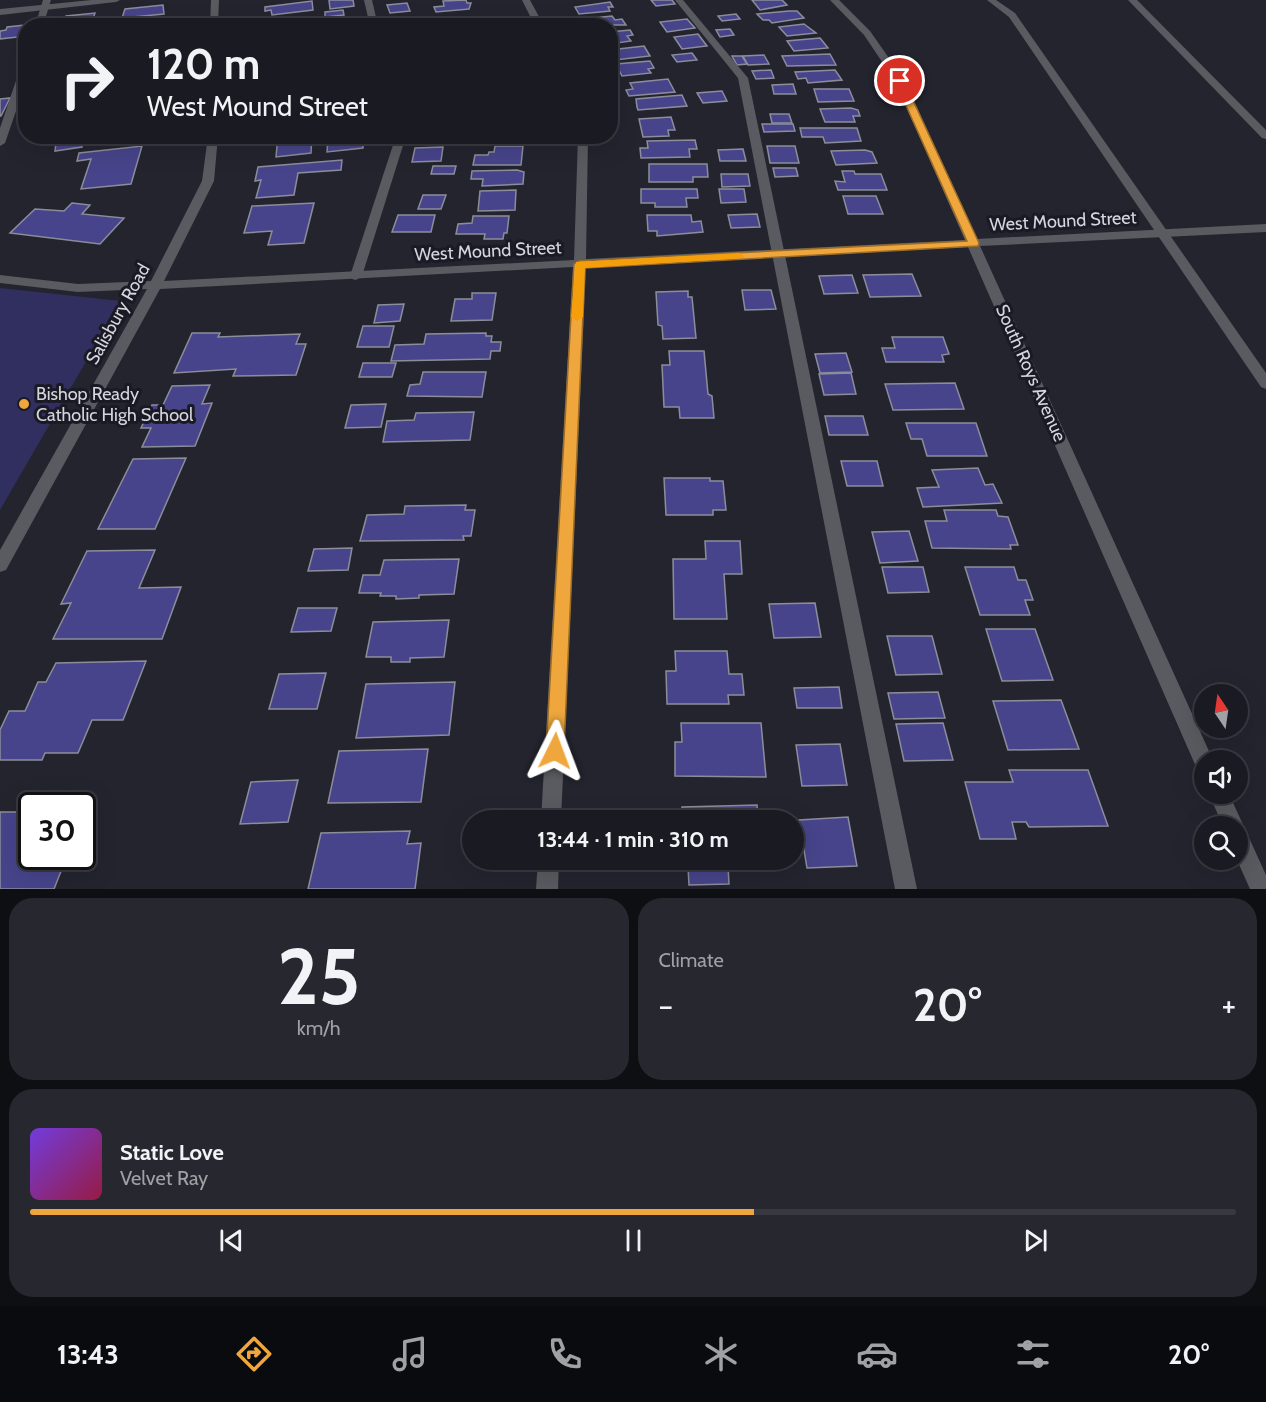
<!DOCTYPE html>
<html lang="en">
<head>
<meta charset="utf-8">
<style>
	:root { --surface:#1a1b22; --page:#27282f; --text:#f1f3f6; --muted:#9fa1a5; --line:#383940; --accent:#efa73d }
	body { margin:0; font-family:Cabin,sans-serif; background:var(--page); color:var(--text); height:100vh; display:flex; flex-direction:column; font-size:22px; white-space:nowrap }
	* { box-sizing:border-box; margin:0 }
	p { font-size:20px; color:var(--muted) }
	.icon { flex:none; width:33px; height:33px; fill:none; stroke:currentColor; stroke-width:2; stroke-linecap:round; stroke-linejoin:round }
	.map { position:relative; height:889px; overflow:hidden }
	.drawer { display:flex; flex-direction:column; gap:9px; padding:9px; background:#0e0f13; flex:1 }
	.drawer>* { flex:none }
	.hud { position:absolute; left:18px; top:18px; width:600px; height:126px; border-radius:24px; box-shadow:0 6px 24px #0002,0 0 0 2px var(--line); background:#1a1b22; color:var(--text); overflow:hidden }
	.needle { width:39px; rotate:347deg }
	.fabs { position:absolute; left:1194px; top:684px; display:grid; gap:12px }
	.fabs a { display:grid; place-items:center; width:54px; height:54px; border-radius:50%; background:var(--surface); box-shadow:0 6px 24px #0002,0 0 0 2px var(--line); font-size:30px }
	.speed { position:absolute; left:18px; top:792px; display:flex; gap:12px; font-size:30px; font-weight:700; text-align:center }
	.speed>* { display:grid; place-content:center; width:78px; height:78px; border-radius:50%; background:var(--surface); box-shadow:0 6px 24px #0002,0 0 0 2px var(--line); line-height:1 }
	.speed .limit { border:3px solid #111; border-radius:9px; background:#fff; color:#111 }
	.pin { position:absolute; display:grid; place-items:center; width:51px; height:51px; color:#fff; margin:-26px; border:3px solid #fff; border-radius:50%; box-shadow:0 2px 6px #0007 }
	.me { position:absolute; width:66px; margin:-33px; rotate:3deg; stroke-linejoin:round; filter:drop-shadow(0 0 4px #0008) }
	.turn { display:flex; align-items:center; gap:21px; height:126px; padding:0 30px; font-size:27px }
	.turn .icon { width:78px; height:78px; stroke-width:2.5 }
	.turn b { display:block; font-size:42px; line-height:51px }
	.big { font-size:45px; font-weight:800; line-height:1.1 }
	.drawer .widget { flex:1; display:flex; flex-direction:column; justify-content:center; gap:9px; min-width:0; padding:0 21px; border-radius:24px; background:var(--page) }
	.drawer .dial { align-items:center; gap:0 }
	.dial b { font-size:78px; line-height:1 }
	.song { display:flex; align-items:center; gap:18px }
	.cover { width:72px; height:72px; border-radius:9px; background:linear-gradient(135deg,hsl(260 70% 55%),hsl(340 70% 35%)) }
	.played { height:6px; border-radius:3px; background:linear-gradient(90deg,var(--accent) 60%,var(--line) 60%) }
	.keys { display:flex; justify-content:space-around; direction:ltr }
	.heat { display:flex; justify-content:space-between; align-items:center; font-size:33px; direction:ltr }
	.drawer .tiles { flex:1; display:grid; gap:9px; grid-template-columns:1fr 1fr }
	.widget:last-child { grid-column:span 2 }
	.trip { position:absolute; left:462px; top:810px; width:342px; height:60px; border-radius:30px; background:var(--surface); box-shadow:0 6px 24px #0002,0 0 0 2px var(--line); font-weight:800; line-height:60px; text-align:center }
	.tabs { display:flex; height:96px; justify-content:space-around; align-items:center; background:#0a0b0e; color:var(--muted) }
	.tabs .icon { width:42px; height:42px }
	.tabs .active { color:var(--accent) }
	.tabs b { font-size:27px; color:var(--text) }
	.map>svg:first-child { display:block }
	.green { fill:#312f60 }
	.building { fill:#47448b; stroke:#8c8d9a; stroke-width:1.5 }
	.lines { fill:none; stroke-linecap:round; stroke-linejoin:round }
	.service { fill:#5a5b60; fill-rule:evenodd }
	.minor { fill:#5a5b60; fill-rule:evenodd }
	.route { fill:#efa73d; stroke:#9b6d28; stroke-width:1.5 }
	.slow { fill:#f59e0b }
	.poi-dot { fill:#efa73d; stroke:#1a1a25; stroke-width:2 }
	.labels { text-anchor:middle; stroke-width:6; stroke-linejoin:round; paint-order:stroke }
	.street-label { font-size:18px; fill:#d5d6dd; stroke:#1a1a25 }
	.poi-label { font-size:18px; fill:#d5d6dd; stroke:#1a1a25; text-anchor:start }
</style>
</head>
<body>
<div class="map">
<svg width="1266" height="889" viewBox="0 0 1266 889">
	<rect width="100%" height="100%" fill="#23242e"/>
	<!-- green -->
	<path class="green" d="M 0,288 L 121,301 L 0,510 Z"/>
	<!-- building -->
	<g class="building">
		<path d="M 329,0 L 353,0 L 354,6 L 330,9 Z"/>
		<path d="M 466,0 L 467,3 L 471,3 L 469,9 L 436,12 L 434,7 L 444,6 L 443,1 Z"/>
		<path d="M 651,0 L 672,0 L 675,4 L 656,6 Z"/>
		<path d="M 752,0 L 782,0 L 787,5 L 760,10 Z"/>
		<path d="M 312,1 L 313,10 L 272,15 L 271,10 L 265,11 L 265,7 Z"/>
		<path d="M 610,2 L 613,7 L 608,7 L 610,11 L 579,14 L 575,7 Z"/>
		<path d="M 407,3 L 410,11 L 390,13 L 387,5 Z"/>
		<path d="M 163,5 L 164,14 L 122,18 L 125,9 Z"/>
		<path d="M 343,10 L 344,15 L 325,17 L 325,12 Z"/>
		<path d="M 789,11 L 797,11 L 804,18 L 772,23 L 769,20 L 763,20 L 757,14 Z"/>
		<path d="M 95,13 L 92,22 L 64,26 L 66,16 Z"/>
		<path d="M 736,14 L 740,19 L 722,21 L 718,16 Z"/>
		<path d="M 612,16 L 615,20 L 622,19 L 626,25 L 586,25 L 582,19 Z"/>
		<path d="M 305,17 L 307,26 L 271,26 L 271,21 Z"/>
		<path d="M 156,19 L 155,21 L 160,21 L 159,25 L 116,26 L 117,23 Z"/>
		<path d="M 687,19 L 695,28 L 667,32 L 660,22 Z"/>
		<path d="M 35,24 L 26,26 L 26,36 L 0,39 L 0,31 L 6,30 L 7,27 Z"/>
		<path d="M 804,24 L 816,33 L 787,36 L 779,27 Z"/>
		<path d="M 730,29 L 734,35 L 720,37 L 716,30 Z"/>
		<path d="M 630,30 L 633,35 L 627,36 L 631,41 L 610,44 L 610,32 Z"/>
		<path d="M 698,34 L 707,46 L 682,49 L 674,37 Z"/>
		<path d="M 820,38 L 828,48 L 794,51 L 787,41 Z"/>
		<path d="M 644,46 L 650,56 L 615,60 L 610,52 L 610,50 Z"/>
		<path d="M 692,53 L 697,60 L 677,62 L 672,55 Z"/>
		<path d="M 830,54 L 836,65 L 787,66 L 782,56 Z"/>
		<path d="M 764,55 L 769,64 L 748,65 L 743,56 Z"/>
		<path d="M 732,56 L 742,56 L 747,64 L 737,65 Z"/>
		<path d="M 650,61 L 654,68 L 648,69 L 651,73 L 622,76 L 616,64 Z"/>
		<path d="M 771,70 L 774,78 L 756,79 L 752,71 Z"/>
		<path d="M 835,70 L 842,80 L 808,83 L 806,78 L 798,79 L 795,72 Z"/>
		<path d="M 668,79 L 675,92 L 629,96 L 626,90 L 633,89 L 630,83 Z"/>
		<path d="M 793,84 L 796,94 L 774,94 L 772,85 Z"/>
		<path d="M 814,89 L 849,89 L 854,101 L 818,102 Z"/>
		<path d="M 722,91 L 727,101 L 703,103 L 697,93 Z"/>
		<path d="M 682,95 L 687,106 L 638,110 L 637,107 L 636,99 Z"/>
		<path d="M 10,98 L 1,116 L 0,116 L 0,99 Z"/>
		<path d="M 851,108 L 858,110 L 860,116 L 853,116 L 855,122 L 825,122 L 820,109 Z"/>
		<path d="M 770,114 L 789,114 L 792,123 L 772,123 Z"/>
		<path d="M 671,117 L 675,130 L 668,130 L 669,136 L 643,137 L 639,119 Z"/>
		<path d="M 762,124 L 793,124 L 795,131 L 764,132 Z"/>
		<path d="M 800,128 L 857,128 L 861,141 L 825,143 L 823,137 L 802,137 Z"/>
		<path d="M 278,136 L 312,136 L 311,153 L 276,157 Z"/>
		<path d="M 363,136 L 363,148 L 327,152 L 328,138 Z"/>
		<path d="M 475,136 L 517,136 L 517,141 L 484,143 L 484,138 L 475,139 Z"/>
		<path d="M 83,139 L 82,147 L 55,151 L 56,143 Z"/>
		<path d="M 695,140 L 697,149 L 689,149 L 690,157 L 641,158 L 640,148 L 648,148 L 647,141 Z"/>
		<path d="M 142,146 L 131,184 L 81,189 L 91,159 L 77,161 L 79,153 Z"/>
		<path d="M 495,146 L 523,146 L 521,165 L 473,165 L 475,155 L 488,155 L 489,152 L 494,152 Z"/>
		<path d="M 767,146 L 795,146 L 799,163 L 770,163 Z"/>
		<path d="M 443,147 L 441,161 L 412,162 L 415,148 Z"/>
		<path d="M 743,149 L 746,161 L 720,161 L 718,150 Z"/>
		<path d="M 865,150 L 872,152 L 877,163 L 836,165 L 831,151 Z"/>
		<path d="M 342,160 L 341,170 L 298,173 L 294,195 L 256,198 L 261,180 L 255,181 L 258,167 Z"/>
		<path d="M 649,164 L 707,164 L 708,177 L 693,177 L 693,182 L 649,182 Z"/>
		<path d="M 433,166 L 456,166 L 454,174 L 431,174 Z"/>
		<path d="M 773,168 L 796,168 L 798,176 L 775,177 Z"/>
		<path d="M 517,170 L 524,172 L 523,184 L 482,186 L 483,179 L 471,179 L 472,171 Z"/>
		<path d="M 842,171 L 854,171 L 855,174 L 881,174 L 887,190 L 838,190 L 835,181 L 845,182 Z"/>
		<path d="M 721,174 L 748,174 L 750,186 L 722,187 Z"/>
		<path d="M 641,189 L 697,189 L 698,198 L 686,198 L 687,207 L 655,207 L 655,203 L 641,203 Z"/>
		<path d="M 719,189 L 744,189 L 746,202 L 721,203 Z"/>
		<path d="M 516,190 L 515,210 L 478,211 L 480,191 Z"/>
		<path d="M 423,195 L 446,195 L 441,209 L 418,209 Z"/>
		<path d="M 843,196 L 876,196 L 883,214 L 848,214 Z"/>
		<path d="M 72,203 L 90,205 L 82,214 L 124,218 L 100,244 L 10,233 L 35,209 L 64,211 Z"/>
		<path d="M 314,203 L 304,243 L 268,245 L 272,231 L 244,233 L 252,206 Z"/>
		<path d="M 757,214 L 760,227 L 731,228 L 728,215 Z"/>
		<path d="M 398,215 L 435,215 L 431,232 L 392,232 Z"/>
		<path d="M 647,215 L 691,215 L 692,222 L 701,221 L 703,232 L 657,236 L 657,231 L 648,231 Z"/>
		<path d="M 473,216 L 509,216 L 507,233 L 504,233 L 503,239 L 484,239 L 485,234 L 456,234 L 458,224 L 472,223 Z"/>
		<path d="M 912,274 L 921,296 L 870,297 L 863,275 Z"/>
		<path d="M 852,275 L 858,293 L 824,294 L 819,276 Z"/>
		<path d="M 742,290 L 771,290 L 776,309 L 745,310 Z"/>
		<path d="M 688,291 L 688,297 L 692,297 L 696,338 L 663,339 L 662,326 L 658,325 L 656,292 Z"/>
		<path d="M 472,293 L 496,293 L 492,320 L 451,321 L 455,299 L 472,299 Z"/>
		<path d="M 404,304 L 400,321 L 374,323 L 378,305 Z"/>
		<path d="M 363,326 L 394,326 L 389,347 L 357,347 Z"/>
		<path d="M 192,333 L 220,333 L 218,337 L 300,334 L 296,344 L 306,344 L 296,375 L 233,376 L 236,369 L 174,373 Z"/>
		<path d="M 486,333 L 486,336 L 492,336 L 491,342 L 501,342 L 500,351 L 491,351 L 490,359 L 391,361 L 395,345 L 424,344 L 426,334 Z"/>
		<path d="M 892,337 L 943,337 L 949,354 L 942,355 L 944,362 L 886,362 L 882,348 L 895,348 Z"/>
		<path d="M 669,351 L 704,351 L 708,394 L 712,396 L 714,418 L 680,418 L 679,407 L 664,407 L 662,365 L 670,365 Z"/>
		<path d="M 846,353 L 852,372 L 820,373 L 815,354 Z"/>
		<path d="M 363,363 L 396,363 L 392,377 L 359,377 Z"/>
		<path d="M 423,372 L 486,372 L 482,397 L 407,396 L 410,385 L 420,384 Z"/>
		<path d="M 851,373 L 856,394 L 824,395 L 819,374 Z"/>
		<path d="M 955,383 L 964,409 L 893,410 L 885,384 Z"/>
		<path d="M 210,385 L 202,404 L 212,403 L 195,446 L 142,447 L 151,428 L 141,428 L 152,405 L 163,405 L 172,386 Z"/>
		<path d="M 386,404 L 381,427 L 345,428 L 351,405 Z"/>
		<path d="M 474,412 L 470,440 L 383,442 L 387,421 L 414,420 L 416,413 Z"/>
		<path d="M 825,416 L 863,416 L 868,435 L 829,435 Z"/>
		<path d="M 906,423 L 976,423 L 987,456 L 927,456 L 922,439 L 911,439 Z"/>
		<path d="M 186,458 L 155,529 L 98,529 L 133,459 Z"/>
		<path d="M 841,461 L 877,461 L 883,486 L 847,486 Z"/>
		<path d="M 978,468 L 985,485 L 993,484 L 1002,503 L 923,507 L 917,488 L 939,487 L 932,470 Z"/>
		<path d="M 664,478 L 710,478 L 710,481 L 723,481 L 726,510 L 713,510 L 713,515 L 666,515 Z"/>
		<path d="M 466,505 L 465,510 L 475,510 L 471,536 L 463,536 L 464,540 L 360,541 L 367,515 L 404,514 L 405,506 Z"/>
		<path d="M 944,510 L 996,510 L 998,516 L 1008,517 L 1018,545 L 1010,545 L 1011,549 L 932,548 L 925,521 L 947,521 Z"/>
		<path d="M 909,531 L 918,561 L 880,563 L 872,532 Z"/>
		<path d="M 705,541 L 740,541 L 742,574 L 724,574 L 727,619 L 674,619 L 673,559 L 706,559 Z"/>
		<path d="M 352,548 L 348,570 L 308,571 L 314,549 Z"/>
		<path d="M 155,550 L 139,588 L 181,587 L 162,639 L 53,639 L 71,603 L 61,604 L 87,551 Z"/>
		<path d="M 459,559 L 454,594 L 419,595 L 419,598 L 396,599 L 396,596 L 380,596 L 381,593 L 359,593 L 363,575 L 380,575 L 384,560 Z"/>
		<path d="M 882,567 L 923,567 L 929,592 L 888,593 Z"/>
		<path d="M 965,567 L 1014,567 L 1018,580 L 1026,580 L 1033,600 L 1025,600 L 1030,615 L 980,615 Z"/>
		<path d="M 815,603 L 821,637 L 774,638 L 769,604 Z"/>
		<path d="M 298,608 L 337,608 L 331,631 L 291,632 Z"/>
		<path d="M 449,620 L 444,657 L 410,658 L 410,662 L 391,662 L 391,657 L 366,657 L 373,622 Z"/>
		<path d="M 986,629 L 1035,629 L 1053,680 L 1002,681 Z"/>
		<path d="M 887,636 L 932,636 L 942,674 L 896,675 Z"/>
		<path d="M 675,651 L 727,651 L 729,674 L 742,674 L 744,695 L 728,695 L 729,704 L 667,704 L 666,671 L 676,671 Z"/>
		<path d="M 146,661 L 123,720 L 92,720 L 78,753 L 45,753 L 42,760 L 0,760 L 0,730 L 9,711 L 25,711 L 38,682 L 46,682 L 56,663 Z"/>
		<path d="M 326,673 L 317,709 L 269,709 L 279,674 Z"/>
		<path d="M 455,682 L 449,735 L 356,738 L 366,684 Z"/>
		<path d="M 839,687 L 842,708 L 797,708 L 794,688 Z"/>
		<path d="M 938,692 L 945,718 L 894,719 L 888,693 Z"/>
		<path d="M 1061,700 L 1079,749 L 1008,750 L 993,701 Z"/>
		<path d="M 681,723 L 761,723 L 766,777 L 675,776 L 675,742 L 682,742 Z"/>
		<path d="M 943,723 L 953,760 L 904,761 L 896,724 Z"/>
		<path d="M 840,744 L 847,785 L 802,786 L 796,745 Z"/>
		<path d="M 428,749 L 421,802 L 328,803 L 339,751 Z"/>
		<path d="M 1009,770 L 1088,770 L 1108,826 L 1029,827 L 1026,822 L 1012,822 L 1016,839 L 980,839 L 965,782 L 1013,782 Z"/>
		<path d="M 298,780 L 288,822 L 240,824 L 251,782 Z"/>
		<path d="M 757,805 L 758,820 L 682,820 L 682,807 Z"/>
		<path d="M 0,812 L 32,812 L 32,856 L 67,856 L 54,889 L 0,889 Z"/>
		<path d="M 848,817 L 857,866 L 807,868 L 799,820 Z"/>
		<path d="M 410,831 L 407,844 L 421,843 L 415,889 L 308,889 L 321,833 Z"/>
		<path d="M 684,860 L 749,860 L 750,865 L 728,865 L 729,884 L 689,885 L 688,867 L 685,867 Z"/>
	</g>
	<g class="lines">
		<!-- service -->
		<g class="service">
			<path d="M 43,0 L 51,0 L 43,26 L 35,26 Z"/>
			<path d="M 364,0 L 372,0 L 378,26 L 370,26 Z"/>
			<path d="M 675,0 L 683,0 L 748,78 L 917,889 L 895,889 L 738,78 Z"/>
			<path d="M 987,0 L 996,0 L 1015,13 L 1266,373 L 1266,389 L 1261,387 L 1009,17 Z"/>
			<path d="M 26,63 L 26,82 L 5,143 L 0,146 L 0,128 L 21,66 Z"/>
			<path d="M 396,136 L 406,136 L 362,276 L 356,280 L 352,279 L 350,276 Z"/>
		</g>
		<!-- minor -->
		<g class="minor">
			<path d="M 92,0 L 120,0 L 116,2 L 0,15 L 0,9 Z"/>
			<path d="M 211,0 L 219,0 L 218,26 L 210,26 Z"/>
			<path d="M 522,0 L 530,0 L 544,26 L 535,26 Z"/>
			<path d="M 830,0 L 839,0 L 870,31 L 905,81 L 977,239 L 1266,224 L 1266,232 L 980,246 L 1213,760 L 1204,760 L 1204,771 L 1197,769 L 968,247 L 586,267 L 561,820 L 541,820 L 573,267 L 160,289 L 6,570 L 0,572 L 0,550 L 147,289 L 78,292 L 0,283 L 0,275 L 78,284 L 151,281 L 202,181 L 208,136 L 218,136 L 214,181 L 164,281 L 574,260 L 578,136 L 588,136 L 586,259 L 965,240 L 895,81 L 864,35 Z"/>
			<path d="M 1128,0 L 1137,0 L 1266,130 L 1266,139 L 1262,138 Z"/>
			<path d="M 1209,794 L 1229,794 L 1266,875 L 1266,889 L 1250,889 L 1237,860 L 1238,826 L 1223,826 Z"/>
			<path d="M 538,860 L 559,860 L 558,889 L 536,889 Z"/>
		</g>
	</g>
	<!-- route -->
	<path class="route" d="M 900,78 L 904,81 L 979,243 L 978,246 L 585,268 L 564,751 L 561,757 L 555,760 L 548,757 L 546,751 L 574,264 L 579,261 L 967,241 L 895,81 Z"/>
	<!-- slow -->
	<path class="slow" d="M 739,253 L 744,256 L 743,258 L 585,268 L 583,317 L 577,321 L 571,317 L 576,262 Z"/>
	<!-- markers -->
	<circle class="poi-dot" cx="24" cy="404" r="6"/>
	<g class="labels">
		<!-- street labels -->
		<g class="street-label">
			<text transform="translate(1063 221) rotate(-3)" y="6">West Mound Street</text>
			<text transform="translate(488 251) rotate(-3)" y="6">West Mound Street</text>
			<text transform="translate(118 314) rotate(-61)" y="6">Salisbury Road</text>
			<text transform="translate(1031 373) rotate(66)" y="6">South Roys Avenue</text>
		</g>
		<!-- poi labels -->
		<g class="poi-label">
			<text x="36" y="400">Bishop Ready<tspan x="36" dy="21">Catholic High School</tspan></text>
		</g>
	</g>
</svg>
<div class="fabs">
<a><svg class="needle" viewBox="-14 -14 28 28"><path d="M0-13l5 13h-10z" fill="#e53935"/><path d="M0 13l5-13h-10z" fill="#9fa1a5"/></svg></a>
<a><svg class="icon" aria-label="sound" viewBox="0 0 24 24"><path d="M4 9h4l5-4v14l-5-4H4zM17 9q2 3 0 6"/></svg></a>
<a><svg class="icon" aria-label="search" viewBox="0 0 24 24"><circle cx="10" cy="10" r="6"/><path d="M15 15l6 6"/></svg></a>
</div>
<div class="speed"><div class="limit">30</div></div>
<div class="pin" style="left:900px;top:81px;background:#d93025"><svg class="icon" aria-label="arrive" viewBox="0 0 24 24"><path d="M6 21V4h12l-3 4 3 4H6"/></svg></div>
<svg class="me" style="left:555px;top:751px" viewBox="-20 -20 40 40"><path d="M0-17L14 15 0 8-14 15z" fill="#efa73d" stroke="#fff" stroke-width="4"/></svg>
<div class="trip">13:44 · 1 min · 310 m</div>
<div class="hud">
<div class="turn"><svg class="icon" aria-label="right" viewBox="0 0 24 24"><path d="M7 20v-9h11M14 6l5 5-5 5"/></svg><div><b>120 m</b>West Mound Street</div></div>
</div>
</div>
<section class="drawer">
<div class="tiles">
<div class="widget dial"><b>25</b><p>km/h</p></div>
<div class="widget"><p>Climate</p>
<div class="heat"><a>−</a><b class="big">20°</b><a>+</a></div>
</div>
<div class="widget">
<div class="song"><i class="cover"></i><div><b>Static Love</b><p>Velvet Ray</p></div></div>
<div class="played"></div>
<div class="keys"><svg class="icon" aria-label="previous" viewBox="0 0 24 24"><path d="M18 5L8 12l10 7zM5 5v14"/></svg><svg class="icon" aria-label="pause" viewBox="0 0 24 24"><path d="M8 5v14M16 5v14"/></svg><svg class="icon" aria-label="next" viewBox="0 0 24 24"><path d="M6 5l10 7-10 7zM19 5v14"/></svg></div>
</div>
</div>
</section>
<nav class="tabs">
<b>13:43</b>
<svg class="icon active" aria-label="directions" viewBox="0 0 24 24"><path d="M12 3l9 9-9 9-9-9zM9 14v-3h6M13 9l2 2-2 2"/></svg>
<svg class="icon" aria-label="music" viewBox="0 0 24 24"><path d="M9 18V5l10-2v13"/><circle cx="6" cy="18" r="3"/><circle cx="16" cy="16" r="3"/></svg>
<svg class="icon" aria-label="phone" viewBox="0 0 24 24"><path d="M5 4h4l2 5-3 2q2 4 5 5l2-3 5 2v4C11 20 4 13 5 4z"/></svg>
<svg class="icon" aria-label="climate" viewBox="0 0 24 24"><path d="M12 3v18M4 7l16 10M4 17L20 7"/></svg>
<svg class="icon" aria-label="car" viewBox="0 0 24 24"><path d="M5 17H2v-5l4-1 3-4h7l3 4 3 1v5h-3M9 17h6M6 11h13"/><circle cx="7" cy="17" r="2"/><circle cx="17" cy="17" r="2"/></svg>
<svg class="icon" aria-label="filters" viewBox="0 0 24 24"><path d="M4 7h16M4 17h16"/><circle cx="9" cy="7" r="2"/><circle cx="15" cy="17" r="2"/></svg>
<b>20°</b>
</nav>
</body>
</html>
